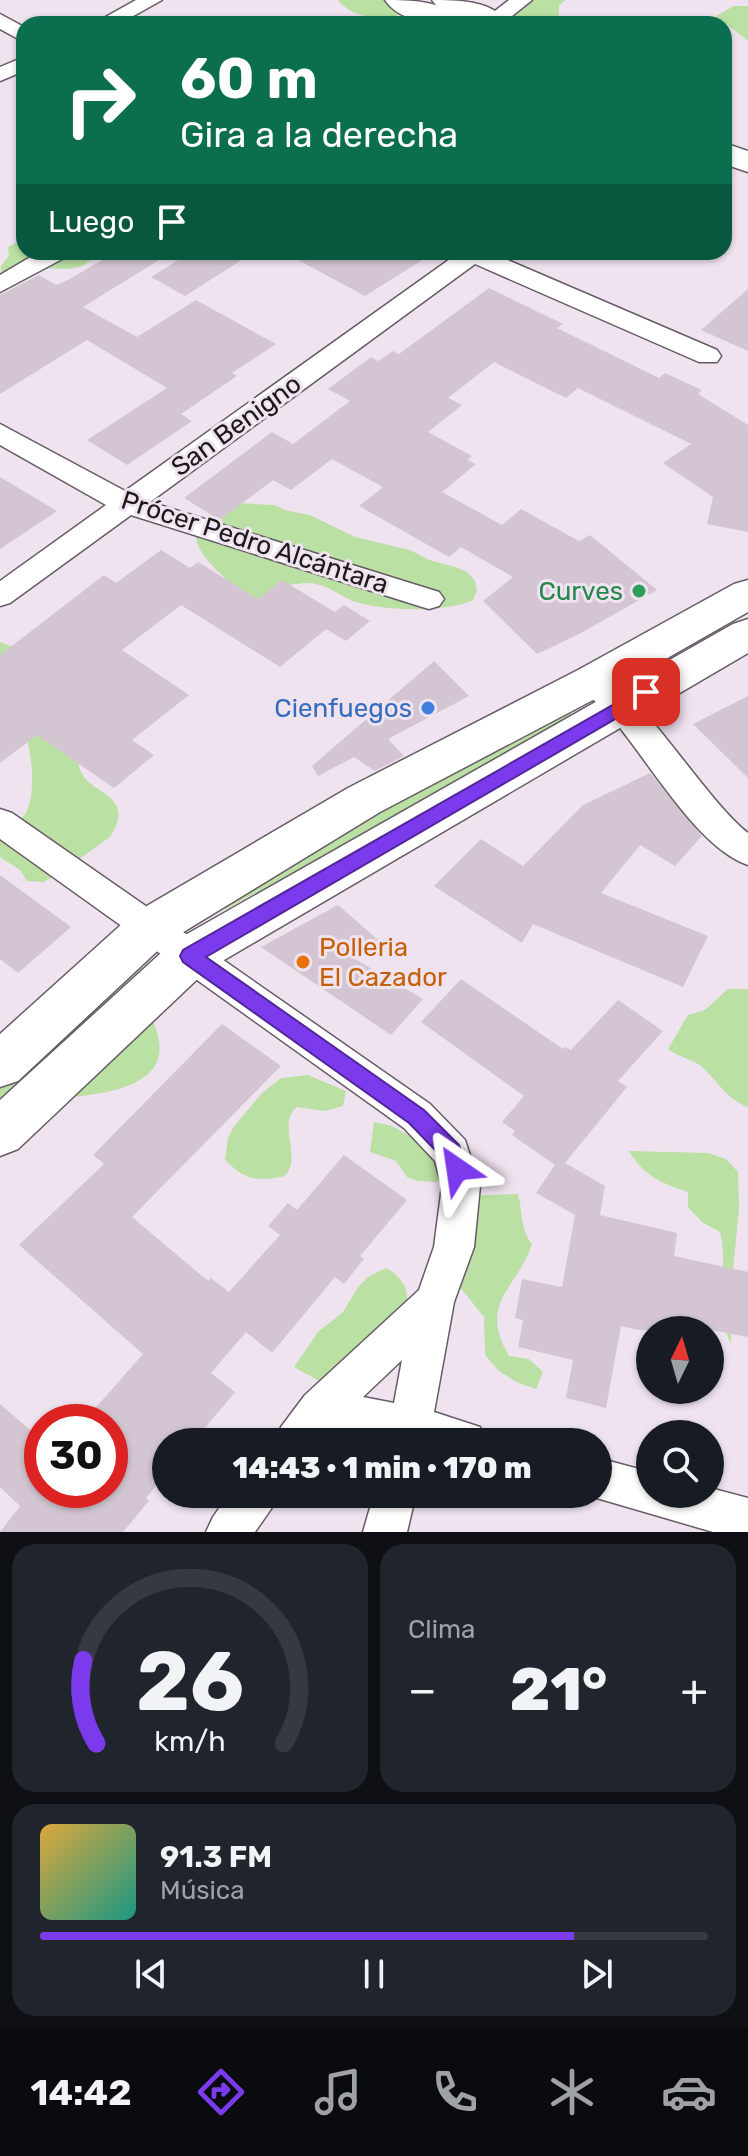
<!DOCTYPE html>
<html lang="es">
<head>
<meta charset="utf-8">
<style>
	:root { --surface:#171b24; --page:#20242c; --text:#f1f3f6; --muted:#9ea1a6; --line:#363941; --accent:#7c3aed }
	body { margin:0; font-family:Rubik,sans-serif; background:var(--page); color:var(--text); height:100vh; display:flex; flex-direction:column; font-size:30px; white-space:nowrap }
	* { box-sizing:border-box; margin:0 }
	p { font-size:26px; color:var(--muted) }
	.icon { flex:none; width:44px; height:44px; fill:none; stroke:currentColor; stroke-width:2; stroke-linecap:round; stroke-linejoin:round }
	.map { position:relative; height:1532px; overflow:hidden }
	.drawer { display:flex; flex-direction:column; gap:12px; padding:12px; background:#0d0f14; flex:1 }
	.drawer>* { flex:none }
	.top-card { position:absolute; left:16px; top:16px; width:716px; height:244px; border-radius:24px; box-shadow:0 2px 6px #0004; background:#0b6e4f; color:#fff; overflow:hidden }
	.needle { width:52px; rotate:5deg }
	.fabs { position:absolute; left:636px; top:1316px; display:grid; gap:16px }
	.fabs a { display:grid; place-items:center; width:88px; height:88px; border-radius:50%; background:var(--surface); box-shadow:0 2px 6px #0004; font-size:40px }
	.speed { position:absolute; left:24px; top:1404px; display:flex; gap:16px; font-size:40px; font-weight:700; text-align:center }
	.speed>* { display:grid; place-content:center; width:104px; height:104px; border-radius:50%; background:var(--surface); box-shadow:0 2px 6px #0004; line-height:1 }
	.speed .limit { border:12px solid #d22; background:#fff; color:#111 }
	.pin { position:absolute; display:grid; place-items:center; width:68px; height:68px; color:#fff; margin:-34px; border-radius:16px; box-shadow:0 4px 12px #0006 }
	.me { position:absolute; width:88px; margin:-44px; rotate:328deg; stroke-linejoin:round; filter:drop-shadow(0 0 6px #0008) }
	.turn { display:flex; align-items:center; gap:28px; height:168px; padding:0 32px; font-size:36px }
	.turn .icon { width:104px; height:104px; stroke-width:2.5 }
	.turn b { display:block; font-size:56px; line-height:68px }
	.then { display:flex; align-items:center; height:76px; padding:0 32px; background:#0003; gap:16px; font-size:30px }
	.big { font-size:60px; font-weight:800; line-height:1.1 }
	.drawer .widget { flex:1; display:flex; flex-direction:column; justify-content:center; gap:12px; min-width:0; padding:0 28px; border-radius:24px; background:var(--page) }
	.drawer .dial { align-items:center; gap:0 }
	.dial svg { height:208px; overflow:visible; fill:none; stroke:var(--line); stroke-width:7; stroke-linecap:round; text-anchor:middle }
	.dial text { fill:var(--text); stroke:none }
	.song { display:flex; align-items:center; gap:24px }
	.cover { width:96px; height:96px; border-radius:12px; background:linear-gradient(135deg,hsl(40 70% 55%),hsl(170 70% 35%)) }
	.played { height:8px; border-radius:4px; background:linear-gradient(90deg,var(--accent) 80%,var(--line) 80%) }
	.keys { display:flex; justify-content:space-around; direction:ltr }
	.heat { display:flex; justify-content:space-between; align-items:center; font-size:44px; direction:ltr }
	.drawer .tiles { flex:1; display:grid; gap:12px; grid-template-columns:1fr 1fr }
	.widget:last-child { grid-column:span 2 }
	.trip { position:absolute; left:152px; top:1428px; width:460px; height:80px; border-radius:40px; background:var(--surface); box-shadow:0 2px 6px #0004; font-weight:800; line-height:80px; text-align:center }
	.menu { display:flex; height:128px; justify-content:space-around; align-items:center; background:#090b0e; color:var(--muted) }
	.menu .icon { width:56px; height:56px }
	.menu .on { color:var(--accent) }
	.menu b { font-size:36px; color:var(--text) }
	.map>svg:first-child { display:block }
	.green { fill:#bae0a3 }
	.building { fill:#d3c6d2 }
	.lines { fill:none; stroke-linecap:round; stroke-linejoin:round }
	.street-casing { stroke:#665b66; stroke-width:3 }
	.secondary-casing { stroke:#665b66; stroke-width:3 }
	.primary-casing { stroke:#665b66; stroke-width:3 }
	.street { fill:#fff; fill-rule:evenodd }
	.secondary { fill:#fff; fill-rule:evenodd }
	.primary { fill:#fff; fill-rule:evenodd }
	.route { fill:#7c3aed; stroke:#51269a; stroke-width:2 }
	.leisure-dot { fill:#2e9e5b; stroke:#f0e3f0; stroke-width:3 }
	.shop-dot { fill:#3f7fe0; stroke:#f0e3f0; stroke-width:3 }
	.food-dot { fill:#e8710a; stroke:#f0e3f0; stroke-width:3 }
	.labels { text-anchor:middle; stroke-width:6; stroke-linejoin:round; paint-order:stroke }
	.street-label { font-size:26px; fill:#1c181c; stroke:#f0e3f0 }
	.leisure-label { font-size:26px; fill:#27864d; stroke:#f0e3f0; text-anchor:end }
	.shop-label { font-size:26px; fill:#366cbe; stroke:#f0e3f0; text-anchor:end }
	.food-label { font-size:26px; fill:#c56008; stroke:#f0e3f0; text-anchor:start }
</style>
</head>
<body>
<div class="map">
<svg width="748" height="1532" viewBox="0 0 748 1532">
	<rect width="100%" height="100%" fill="#f0e3f0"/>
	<!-- green -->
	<g class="green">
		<path d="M 338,0 L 394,0 L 402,4 L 402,14 C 382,21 351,18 338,0 Z"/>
		<path d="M 514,0 L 565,0 L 559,6 L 559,24 L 508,24 L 504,17 Z"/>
		<path d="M 734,6 L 748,6 L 748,41 L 716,16 Z"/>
		<path d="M 24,239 L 24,252 L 96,252 C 84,276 59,267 38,268 C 27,269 16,273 5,275 L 1,272 L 1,266 L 9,256 L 8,247 Z"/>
		<path d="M 236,503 L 275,505 L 285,510 L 310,515 L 355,537 L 410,550 L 429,560 L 455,567 L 467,572 L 475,581 L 477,591 L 473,600 C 446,613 385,611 356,602 C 346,599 337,592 328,588 C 303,576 274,588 252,603 L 224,586 L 224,577 C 186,543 183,519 236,503 Z"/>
		<path d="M 0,642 L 16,648 L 78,761 C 80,797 140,789 110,837 L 57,875 L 43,882 L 27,881 L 20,870 L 0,857 L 0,820 C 40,837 34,762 27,741 C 22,722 4,705 0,685 C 0,672 0,655 0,642 Z"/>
		<path d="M 572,710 L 570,717 L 227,909 L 218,909 L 217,897 Z"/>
		<path d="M 140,962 L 141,969 L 89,1018 L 137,1018 L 153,1022 C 182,1086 108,1094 62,1098 L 35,1067 L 0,1100 L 0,1076 Z"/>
		<path d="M 728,989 L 748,989 L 748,1107 C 726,1099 718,1081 701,1066 C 694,1060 678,1057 668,1049 L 688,1015 L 705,1010 Z"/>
		<path d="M 308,1075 L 346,1091 L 343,1106 L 325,1111 L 297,1107 C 276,1124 303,1156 285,1176 C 256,1182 245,1180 225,1160 L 228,1138 L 233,1128 L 261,1094 L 281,1078 Z"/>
		<path d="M 374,1122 L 392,1126 L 430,1147 L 444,1175 L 437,1182 L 417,1181 L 407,1177 L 396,1161 L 370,1152 Z"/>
		<path d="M 629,1151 L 708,1153 L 726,1159 L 738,1172 L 739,1208 L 731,1291 L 731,1344 C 714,1308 729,1269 720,1232 L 702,1222 L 688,1207 L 688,1192 C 661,1183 644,1176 629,1151 Z"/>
		<path d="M 518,1194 C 523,1213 520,1228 532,1244 C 518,1289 477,1301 509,1356 L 529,1359 L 543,1372 L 536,1389 L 516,1382 L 499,1371 L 485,1355 L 484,1317 L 459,1286 L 467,1204 L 483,1195 Z"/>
		<path d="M 386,1268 C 401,1276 409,1288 407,1305 L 321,1382 L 294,1367 L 318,1332 L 343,1312 L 358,1287 L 368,1277 Z"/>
	</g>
	<!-- building -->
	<g class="building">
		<path d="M 116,252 L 172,252 L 83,307 L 137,337 L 196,300 L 276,344 L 232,373 L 237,376 L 181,414 L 192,421 L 127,465 L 87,440 L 167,388 L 87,340 L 0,394 L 0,295 L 39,275 L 56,285 L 68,280 Z"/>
		<path d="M 191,252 L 254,252 L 185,296 L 151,277 Z"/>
		<path d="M 283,252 L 435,252 L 365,296 Z"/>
		<path d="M 489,288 L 563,324 L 557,328 L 659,378 L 665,373 L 702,390 L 698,394 L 748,425 L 748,532 L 707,524 L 713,497 L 663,463 L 691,444 L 578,388 L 566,398 L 494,362 L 448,398 L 462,405 L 428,432 L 472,456 L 467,460 L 476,464 L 442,492 L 502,525 L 521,509 L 579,541 L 590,535 L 657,590 L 581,633 L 537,654 L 483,601 L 513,577 L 461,547 L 449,557 L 359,506 L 383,487 L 332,459 L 291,490 L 273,480 L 220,520 L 184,498 L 272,432 L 293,444 L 350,401 L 328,389 L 371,357 L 378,361 L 393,351 L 399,354 Z"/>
		<path d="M 748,289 L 748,351 L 701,330 Z"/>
		<path d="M 0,477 L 57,511 L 0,549 Z"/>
		<path d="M 161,550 L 190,568 L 198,562 L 258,599 L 282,580 L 335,612 L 344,605 L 370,621 L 346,641 L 326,629 L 280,667 L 181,605 L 122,650 L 189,695 L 132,740 L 154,755 L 114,788 L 37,735 L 0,763 L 0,655 L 104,575 L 116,583 Z"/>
		<path d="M 434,661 L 469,696 L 388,739 L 404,756 L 375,771 L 354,757 L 318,776 L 312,766 Z"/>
		<path d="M 748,696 L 748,778 L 693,724 Z"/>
		<path d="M 650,773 L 702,836 L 675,866 L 640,845 L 601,893 L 708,936 L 683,987 L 533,924 L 522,943 L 434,886 L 481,839 L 523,866 L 583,805 Z"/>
		<path d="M 0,875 L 71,927 L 18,973 L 0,959 Z"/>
		<path d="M 338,905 L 379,941 L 355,959 L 423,999 L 391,1035 L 261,947 Z"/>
		<path d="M 461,979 L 563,1049 L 565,1047 L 571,1050 L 618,1000 L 663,1031 L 618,1081 L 627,1087 L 565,1163 L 605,1186 L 600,1215 L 677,1233 L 674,1256 L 748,1272 L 748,1337 L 712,1330 L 638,1330 L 621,1326 L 606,1408 L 566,1398 L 573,1360 L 518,1347 L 523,1320 L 515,1318 L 522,1279 L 562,1287 L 575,1215 L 536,1193 L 555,1165 L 512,1135 L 515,1131 L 502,1122 L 524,1096 L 421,1022 Z"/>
		<path d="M 222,1024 L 281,1066 L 132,1217 L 208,1281 L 211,1278 L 229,1292 L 280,1235 L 268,1226 L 288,1203 L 297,1210 L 344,1155 L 407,1200 L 360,1256 L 364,1259 L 344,1284 L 335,1277 L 272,1353 L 246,1332 L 211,1373 L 235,1392 L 193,1442 L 166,1442 L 166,1474 L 146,1498 L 149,1501 L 123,1532 L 0,1532 L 20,1506 L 0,1487 L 0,1404 L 42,1440 L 42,1490 L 110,1490 L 110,1422 L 83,1422 L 143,1354 L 19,1245 L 104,1164 L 93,1155 Z"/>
	</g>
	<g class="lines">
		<defs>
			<g id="street">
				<path d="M 136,0 L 162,0 L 119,24 L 93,24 Z"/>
				<path d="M 509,0 L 532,0 L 502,24 L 478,24 Z"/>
				<path d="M 0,14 L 24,27 L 24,42 L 0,29 Z"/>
				<path d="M 24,57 L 24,71 L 0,81 L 0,67 Z"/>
				<path d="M 39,252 L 69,252 L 66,257 L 0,292 L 0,275 Z"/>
				<path d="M 456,252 L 489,252 L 717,350 L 721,356 L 717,362 L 699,362 L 475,264 L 150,502 L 439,592 L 444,599 L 439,606 L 429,609 L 419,606 L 131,515 L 10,603 L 0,606 L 0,581 L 106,505 L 0,445 L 0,424 L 125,491 L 457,254 Z"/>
				<path d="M 593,670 C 637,683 703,798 748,833 L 748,865 C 697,848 647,758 611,717 C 600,704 586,696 578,681 L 582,673 Z"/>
				<path d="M 0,809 L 12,813 L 430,1104 L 465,1140 L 480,1186 L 474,1247 L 454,1302 L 434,1412 L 480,1427 L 486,1442 L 379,1442 L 329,1433 L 322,1442 L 275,1442 L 281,1427 L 305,1395 L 419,1290 L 434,1247 L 442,1186 L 435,1161 L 404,1128 L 0,839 ZM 402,1360 L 394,1403 L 363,1397 Z"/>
				<path d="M 598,1458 L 650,1472 L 650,1494 L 710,1494 L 710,1488 L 748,1498 L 748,1532 L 713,1532 L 583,1494 L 598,1494 Z"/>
				<path d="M 229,1494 L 277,1494 L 271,1509 L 255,1532 L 206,1532 L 213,1517 Z"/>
				<path d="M 374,1494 L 416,1494 L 407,1532 L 363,1532 Z"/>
			</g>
			<g id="secondary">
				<path d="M 385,0 C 410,0 447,0 463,24 C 438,24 401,24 385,0 Z"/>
				<path d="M 432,0 C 457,0 493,0 509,24 C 484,24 448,24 432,0 Z"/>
				<path d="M 724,143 L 748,151 L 748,172 L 724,164 Z"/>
			</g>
			<g id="primary">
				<path d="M 748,580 L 748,612 L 608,692 L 380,812 L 167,942 L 18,1081 L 0,1087 L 0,1034 L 133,914 L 348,788 L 578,670 L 734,584 Z"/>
				<path d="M 748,619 L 748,653 L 207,970 L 18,1149 L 0,1156 L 0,1100 L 173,942 L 733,624 Z"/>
			</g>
		</defs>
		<!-- street casing -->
		<use href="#street" class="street-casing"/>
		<!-- secondary casing -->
		<use href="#secondary" class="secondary-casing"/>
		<!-- primary casing -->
		<use href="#primary" class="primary-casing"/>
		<!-- street -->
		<use href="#street" class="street"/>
		<!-- secondary -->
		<use href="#secondary" class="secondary"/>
		<!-- primary -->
		<use href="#primary" class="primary"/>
	</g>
	<!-- route -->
	<path class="route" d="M 646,686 L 655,692 L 653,697 L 206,957 L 424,1110 L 459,1145 L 467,1169 L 464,1176 L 457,1179 L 449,1176 L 442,1157 L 409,1123 L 183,962 L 180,956 L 183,950 Z"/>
	<!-- markers -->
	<circle class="leisure-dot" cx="639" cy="591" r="8"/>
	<circle class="shop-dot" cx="428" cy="708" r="8"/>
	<circle class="food-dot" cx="303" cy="962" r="8"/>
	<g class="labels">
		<!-- street labels -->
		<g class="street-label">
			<text transform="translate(236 425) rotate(-36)" y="9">San Benigno</text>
			<text transform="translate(255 542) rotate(18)" y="9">Prócer Pedro Alcántara</text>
		</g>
		<!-- leisure labels -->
		<g class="leisure-label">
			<text x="623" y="600">Curves</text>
		</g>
		<!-- shop labels -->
		<g class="shop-label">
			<text x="412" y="717">Cienfuegos</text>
		</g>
		<!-- food labels -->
		<g class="food-label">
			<text x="319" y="956">Polleria<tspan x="319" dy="30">El Cazador</tspan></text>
		</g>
	</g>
</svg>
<div class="fabs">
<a><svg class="needle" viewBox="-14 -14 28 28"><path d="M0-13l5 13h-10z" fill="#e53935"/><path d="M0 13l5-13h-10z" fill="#9ea1a6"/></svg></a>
<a><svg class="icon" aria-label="search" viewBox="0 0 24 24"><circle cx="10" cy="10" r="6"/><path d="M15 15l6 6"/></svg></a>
</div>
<div class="speed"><div class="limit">30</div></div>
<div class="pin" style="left:646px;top:692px;background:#d93025"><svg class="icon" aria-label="arrive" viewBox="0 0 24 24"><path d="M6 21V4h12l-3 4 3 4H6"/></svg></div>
<svg class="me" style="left:457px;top:1169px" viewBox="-20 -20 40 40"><path d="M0-17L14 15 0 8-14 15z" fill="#7c3aed" stroke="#fff" stroke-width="4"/></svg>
<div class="trip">14:43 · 1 min · 170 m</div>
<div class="top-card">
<div class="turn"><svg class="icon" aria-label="right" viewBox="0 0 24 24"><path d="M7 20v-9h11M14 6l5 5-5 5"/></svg><div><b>60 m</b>Gira a la derecha</div></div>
<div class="then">Luego<svg class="icon" aria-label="arrive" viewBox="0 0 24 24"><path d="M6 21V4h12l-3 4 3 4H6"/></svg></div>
</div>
</div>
<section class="drawer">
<div class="tiles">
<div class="widget dial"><svg viewBox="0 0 100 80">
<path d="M14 69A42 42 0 1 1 86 69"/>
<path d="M14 69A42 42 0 0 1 9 37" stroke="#7c3aed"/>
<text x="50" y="56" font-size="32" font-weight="700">26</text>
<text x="50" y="72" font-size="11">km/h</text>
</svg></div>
<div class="widget"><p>Clima</p>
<div class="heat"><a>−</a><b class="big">21°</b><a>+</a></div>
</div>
<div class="widget">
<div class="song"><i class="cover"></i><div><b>91.3 FM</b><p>Música</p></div></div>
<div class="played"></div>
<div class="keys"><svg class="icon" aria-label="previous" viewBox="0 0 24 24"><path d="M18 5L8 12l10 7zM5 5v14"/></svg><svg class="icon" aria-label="pause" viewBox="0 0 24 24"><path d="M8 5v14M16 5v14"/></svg><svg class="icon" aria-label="next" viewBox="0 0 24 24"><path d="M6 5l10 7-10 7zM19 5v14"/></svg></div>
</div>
</div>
</section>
<nav class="menu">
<b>14:42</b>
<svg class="icon on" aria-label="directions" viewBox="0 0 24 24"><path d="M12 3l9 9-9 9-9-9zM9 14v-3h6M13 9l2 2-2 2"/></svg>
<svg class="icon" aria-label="music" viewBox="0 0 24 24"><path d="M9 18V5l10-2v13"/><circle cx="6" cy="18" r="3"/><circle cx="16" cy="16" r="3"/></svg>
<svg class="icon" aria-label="phone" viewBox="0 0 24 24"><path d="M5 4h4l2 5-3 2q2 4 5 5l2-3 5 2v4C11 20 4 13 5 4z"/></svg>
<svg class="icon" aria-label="climate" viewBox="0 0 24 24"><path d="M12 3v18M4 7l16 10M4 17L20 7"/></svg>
<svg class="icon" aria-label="car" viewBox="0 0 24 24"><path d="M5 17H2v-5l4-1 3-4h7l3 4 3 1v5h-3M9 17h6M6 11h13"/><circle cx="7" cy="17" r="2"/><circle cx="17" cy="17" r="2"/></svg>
</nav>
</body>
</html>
